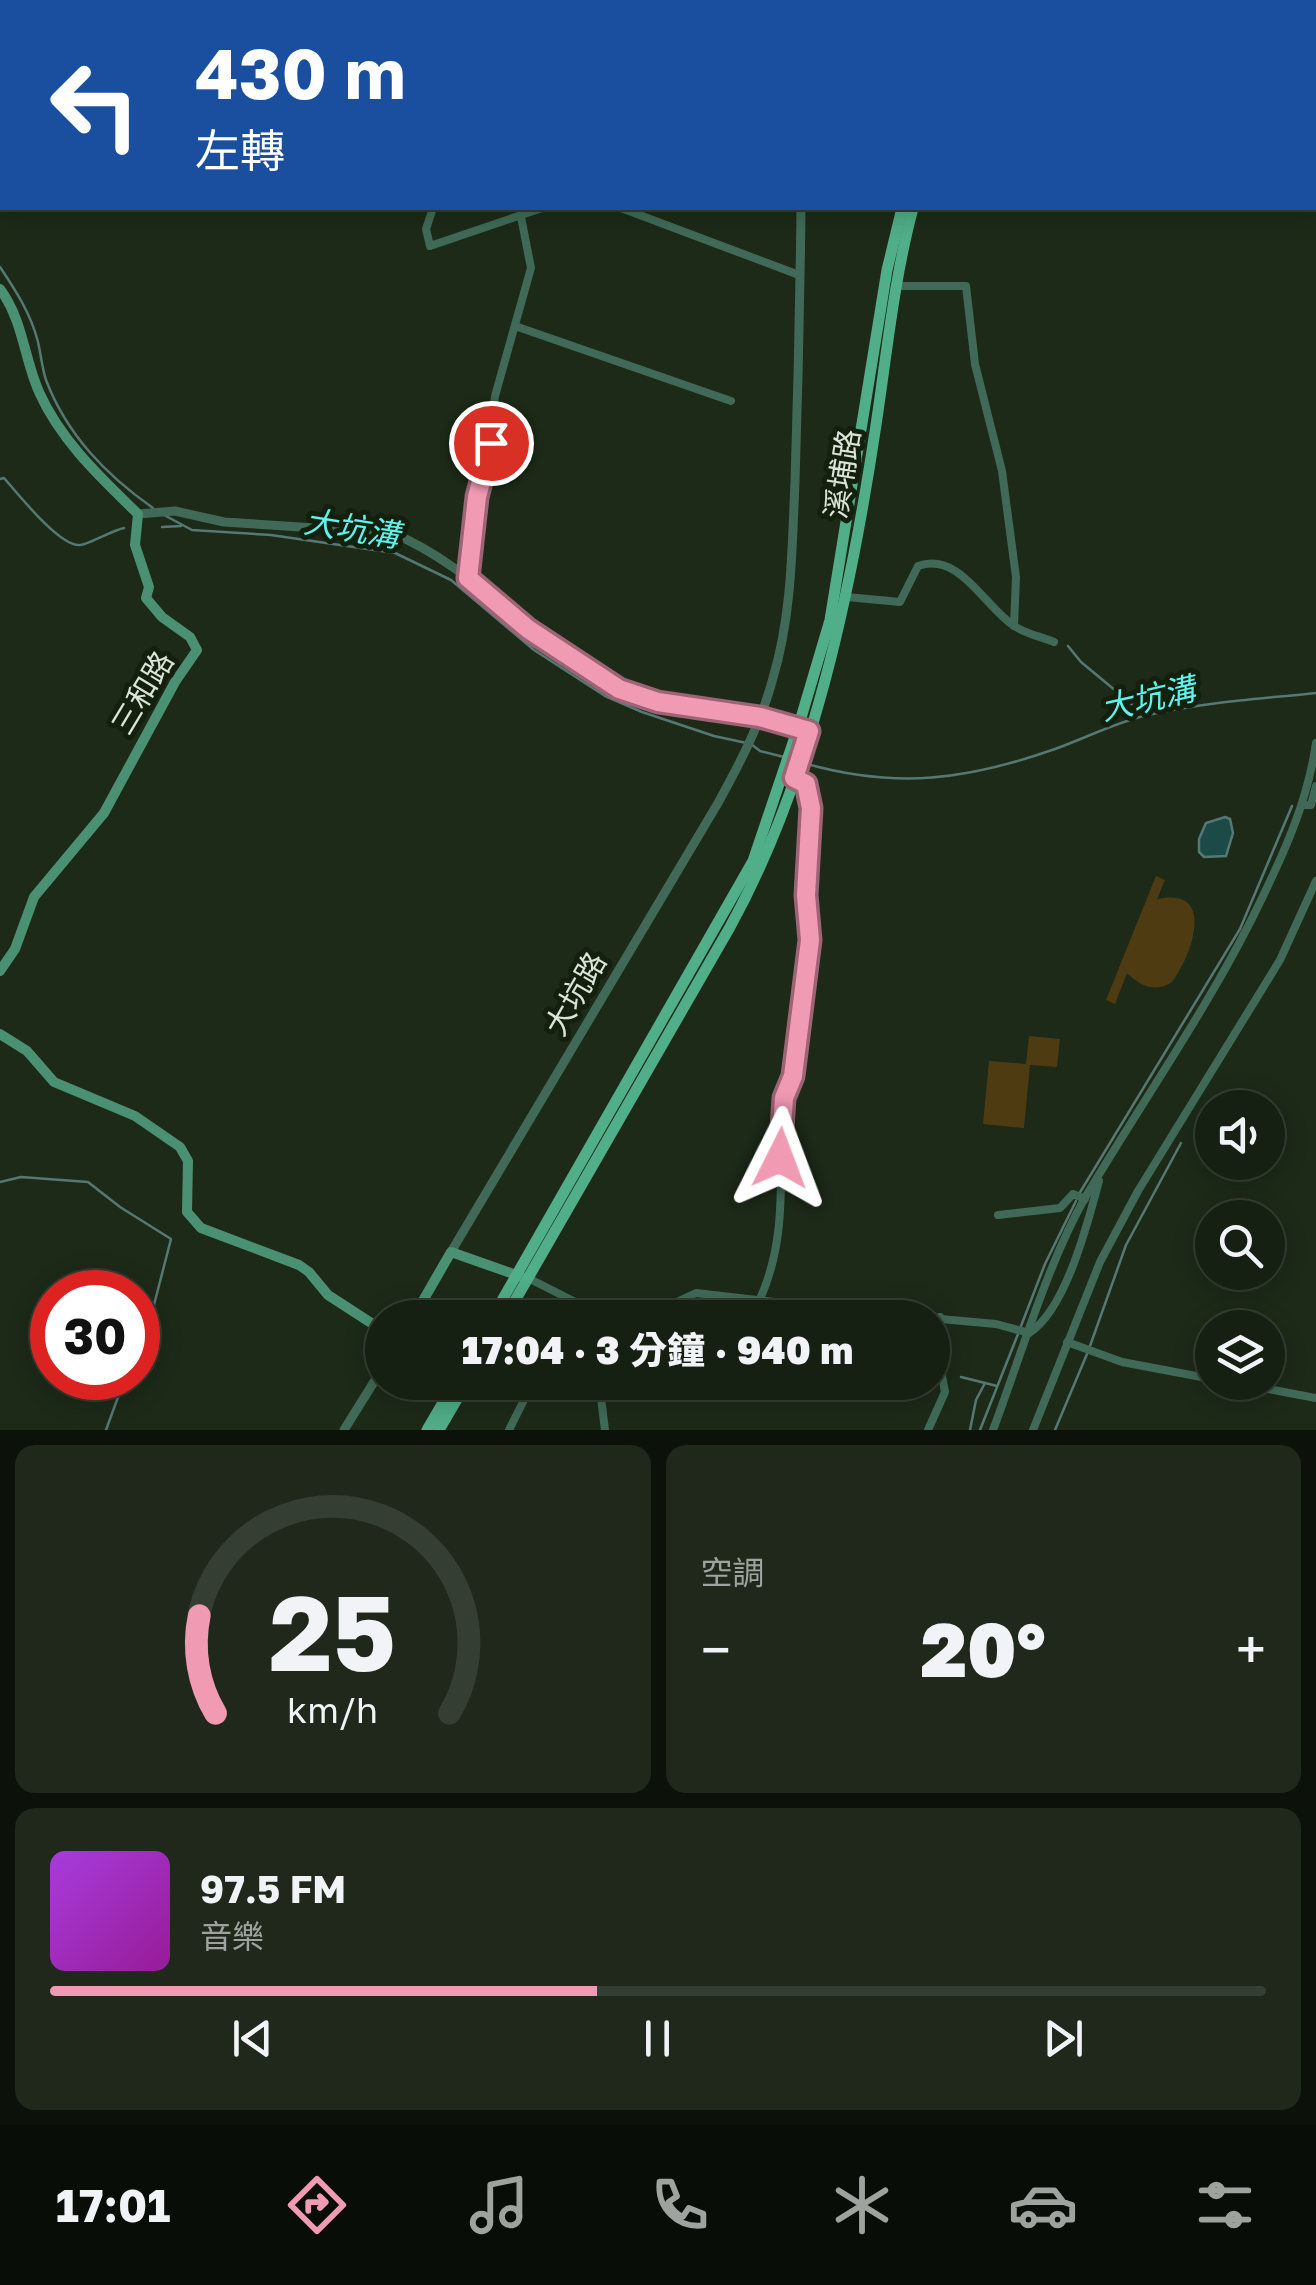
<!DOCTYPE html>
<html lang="zh-TW">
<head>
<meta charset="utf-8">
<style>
	:root { --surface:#162012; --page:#1f281b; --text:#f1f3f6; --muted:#9ea39f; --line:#353e32; --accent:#f09ab4 }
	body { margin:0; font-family:"Golos Text","Noto Sans TC",sans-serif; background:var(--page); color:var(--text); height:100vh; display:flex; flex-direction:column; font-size:38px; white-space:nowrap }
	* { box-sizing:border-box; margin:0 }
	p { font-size:32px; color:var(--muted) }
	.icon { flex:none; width:55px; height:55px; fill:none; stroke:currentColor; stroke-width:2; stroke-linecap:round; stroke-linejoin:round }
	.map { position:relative; height:1430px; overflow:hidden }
	.details { display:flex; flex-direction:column; gap:15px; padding:15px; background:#0c120a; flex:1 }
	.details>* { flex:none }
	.guide { position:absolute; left:0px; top:0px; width:1318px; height:210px; box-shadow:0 5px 25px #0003,0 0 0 2px var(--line); background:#1a4fa0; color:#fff; overflow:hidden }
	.buttons { position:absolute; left:1195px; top:1090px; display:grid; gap:20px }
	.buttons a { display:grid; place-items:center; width:90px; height:90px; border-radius:50%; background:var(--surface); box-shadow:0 5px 25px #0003,0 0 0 2px var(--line); font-size:50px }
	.speed { position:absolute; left:30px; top:1270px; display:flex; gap:20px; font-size:50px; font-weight:700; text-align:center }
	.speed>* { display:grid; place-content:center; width:130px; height:130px; border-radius:50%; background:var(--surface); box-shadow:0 5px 25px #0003,0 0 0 2px var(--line); line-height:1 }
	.speed .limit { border:15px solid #d22; background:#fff; color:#111 }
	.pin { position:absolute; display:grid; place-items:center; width:85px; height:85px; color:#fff; margin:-42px; border:5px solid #fff; border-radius:50%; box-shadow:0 2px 10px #0007 }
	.me { position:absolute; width:110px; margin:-55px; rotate:3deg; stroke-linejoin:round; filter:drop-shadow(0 0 8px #0008) }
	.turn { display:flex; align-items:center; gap:35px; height:210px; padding:0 30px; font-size:45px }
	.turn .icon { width:130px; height:130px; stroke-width:2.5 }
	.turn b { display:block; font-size:70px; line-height:85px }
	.big { font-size:75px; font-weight:800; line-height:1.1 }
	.details .tile { flex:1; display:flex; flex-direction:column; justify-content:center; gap:15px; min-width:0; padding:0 35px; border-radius:20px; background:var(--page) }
	.details .dial { align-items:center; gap:0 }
	.dial svg { height:260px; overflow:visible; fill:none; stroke:var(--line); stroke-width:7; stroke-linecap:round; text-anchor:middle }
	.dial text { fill:var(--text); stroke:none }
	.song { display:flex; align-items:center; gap:30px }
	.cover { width:120px; height:120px; border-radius:15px; background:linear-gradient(135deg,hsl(280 70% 55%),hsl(300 70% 35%)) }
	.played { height:10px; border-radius:5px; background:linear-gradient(90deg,var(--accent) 45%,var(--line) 45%) }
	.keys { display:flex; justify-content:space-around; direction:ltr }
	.heat { display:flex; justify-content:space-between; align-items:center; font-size:55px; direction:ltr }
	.details .tiles { flex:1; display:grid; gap:15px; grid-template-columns:1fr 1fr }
	.tile:last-child { grid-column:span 2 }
	.trip { position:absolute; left:365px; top:1300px; width:585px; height:100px; border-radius:50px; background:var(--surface); box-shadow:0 5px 25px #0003,0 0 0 2px var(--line); font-weight:800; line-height:100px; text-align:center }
	.dock { display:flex; height:160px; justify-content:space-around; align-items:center; background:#090d07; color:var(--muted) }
	.dock .icon { width:70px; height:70px }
	.dock .current { color:var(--accent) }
	.dock b { font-size:45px; color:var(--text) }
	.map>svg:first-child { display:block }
	.green { fill:#4f3b12 }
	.water { fill:#1b4a48; stroke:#557873; stroke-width:2.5 }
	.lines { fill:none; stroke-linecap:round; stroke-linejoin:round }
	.stream { stroke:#557873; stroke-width:2.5 }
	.minor { stroke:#406a57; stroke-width:8 }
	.tertiary { stroke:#406a57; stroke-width:9 }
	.secondary { stroke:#4a9173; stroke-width:10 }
	.primary { stroke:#50ae88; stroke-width:11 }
	.route-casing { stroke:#9c6475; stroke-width:25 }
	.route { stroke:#f09ab4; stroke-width:18 }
	.labels { text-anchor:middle; stroke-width:10; stroke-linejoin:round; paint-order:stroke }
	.street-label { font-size:30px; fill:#dbe4d8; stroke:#13200e }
	.water-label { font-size:32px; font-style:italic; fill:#60f2ed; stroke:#13200e }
</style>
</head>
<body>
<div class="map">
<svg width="1316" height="1430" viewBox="0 0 1316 1430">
	<rect width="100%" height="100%" fill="#1d2a18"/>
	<!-- green -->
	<g class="green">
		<path d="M 1156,876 L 1165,880 L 1157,899 C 1217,886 1192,956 1172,982 C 1155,993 1140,986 1127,973 L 1115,1004 L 1106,1000 Z"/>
		<path d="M 1029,1036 L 1060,1039 L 1057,1067 L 1030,1065 L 1024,1128 L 983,1124 L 989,1061 L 1026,1064 Z"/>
	</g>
	<!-- water -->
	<path class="water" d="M 1225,817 L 1230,819 L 1233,833 L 1226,856 L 1204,857 L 1199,852 L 1199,839 L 1206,823 Z"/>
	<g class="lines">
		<!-- stream -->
		<g class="stream">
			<path d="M 80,0 L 81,2"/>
			<path d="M 0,267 C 16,291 31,314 38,342 C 41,355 42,368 46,380 C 67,435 106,475 153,508"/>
			<path d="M 0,479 L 4,478 C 18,494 60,547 80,545 C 87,545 111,531 124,528"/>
			<path d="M 164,515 L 192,530 L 271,535 L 395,553 L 451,580 L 534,650 L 605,696 L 642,712 L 714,736 L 751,744 L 760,751 L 784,757"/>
			<path d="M 162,527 L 181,526"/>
			<path d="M 1068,646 L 1081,662 L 1145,715"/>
			<path d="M 807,764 C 897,789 967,780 1055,749 C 1086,738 1116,722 1148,715 C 1204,702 1260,699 1316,693"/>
			<path d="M 0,1182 L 21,1177 L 88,1182 L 120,1207 L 171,1239 L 147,1332 L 138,1348"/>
			<path d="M 1079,1194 L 1240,929 L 1292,806"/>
			<path d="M 1021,1326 L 1045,1264 L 1076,1201"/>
			<path d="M 1090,1346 L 1126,1245 L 1181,1143"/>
			<path d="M 961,1377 L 997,1386"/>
			<path d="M 106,1430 L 125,1378"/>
			<path d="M 970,1430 L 976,1400 L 985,1383"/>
			<path d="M 980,1430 L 1018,1334"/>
			<path d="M 1055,1430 L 1087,1354"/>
		</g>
		<!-- minor -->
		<g class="minor">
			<path d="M 403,0 L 404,2"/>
			<path d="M 608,2 L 609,0"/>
			<path d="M 433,208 L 426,229 L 430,246 L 542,208"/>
			<path d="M 621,208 L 799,275"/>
			<path d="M 896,286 L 966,286 L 975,364 L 1002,471 L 1016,577 L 1014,626"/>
			<path d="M 515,326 L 731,401"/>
			<path d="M 468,578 L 477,497 L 488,460 L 495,396 L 531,268 L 521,217"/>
			<path d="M 847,597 L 900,602 L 918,566 C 961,551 985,609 1016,627 C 1027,634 1042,637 1054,642"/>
			<path d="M 1303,805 L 1311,805 L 1316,786"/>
			<path d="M 998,1215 L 1060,1208 L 1073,1194 L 1085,1199"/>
			<path d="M 528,1278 L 599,1314 L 649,1315 L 696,1293 L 852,1311 L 996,1324 L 1029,1333"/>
			<path d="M 760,1299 C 790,1232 777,1169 784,1098 L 793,1076 L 810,940 L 806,895 L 811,808 L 805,784 L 795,778"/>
			<path d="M 567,1318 L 576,1303"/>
			<path d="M 1029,1333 C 1066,1310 1088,1222 1099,1181"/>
			<path d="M 1067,1342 L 1122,1362 L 1212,1379"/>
			<path d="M 599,1382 L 605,1430"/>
			<path d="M 1231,1382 L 1316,1398"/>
			<path d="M 509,1430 L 533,1382"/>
			<path d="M 928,1430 L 945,1392 L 938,1355 L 940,1317"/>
			<path d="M 993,1430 C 1021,1356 1047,1264 1086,1196 C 1146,1095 1214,1000 1264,894 C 1288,844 1308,798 1316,743"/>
			<path d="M 1033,1430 L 1100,1262 L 1138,1191 L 1280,960 L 1316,881"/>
		</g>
		<!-- tertiary -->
		<g class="tertiary">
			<path d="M 822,2 L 822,0"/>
			<path d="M 138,514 L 175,511 L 224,522 L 392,533 C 478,568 535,649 618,688 C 662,710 713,707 760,717 C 775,720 790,725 804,730"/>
			<path d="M 451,1252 L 718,803 C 740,763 761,723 773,678 C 792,615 792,547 795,482 C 798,390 800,299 801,208"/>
			<path d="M 344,1430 L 382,1369"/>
		</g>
		<!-- secondary -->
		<g class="secondary">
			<path d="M 0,289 C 23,320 24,358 39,392 C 61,441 100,477 138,514 L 135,545 L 149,587 L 146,598 L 162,617 L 190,637 L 197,650 L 175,682 L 104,813 L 34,897 L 15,949 L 0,971"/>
			<path d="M 0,1034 L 27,1051 L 54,1082 L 135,1116 L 180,1147 L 188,1161 L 187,1212 L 201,1228 L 299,1265 L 309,1272 L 328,1295 L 382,1330"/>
			<path d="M 413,1318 L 451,1252 L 522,1277"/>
		</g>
		<!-- primary -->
		<g class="primary">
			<path d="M 956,2 L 956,0"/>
			<path d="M 967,2 L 968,0"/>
			<path d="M 492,1318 L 753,861 L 798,728 L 830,620 L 887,270 L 902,208"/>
			<path d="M 505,1318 L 730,927 C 812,778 851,592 876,425 C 887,352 894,279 913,208"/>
			<path d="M 427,1430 L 455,1382"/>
			<path d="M 439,1430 L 467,1382"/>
		</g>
	</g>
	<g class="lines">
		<defs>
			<path id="route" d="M 491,443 L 477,497 L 468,578 L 528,629 L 619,689 L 658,702 L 760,717 L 809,731 L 794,778 L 806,784 L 811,808 L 806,895 L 810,940 L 793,1076 L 784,1098 L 780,1158"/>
		</defs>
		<!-- route casing -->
		<use href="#route" class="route-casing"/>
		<!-- route -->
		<use href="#route" class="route"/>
	</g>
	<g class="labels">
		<!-- street labels -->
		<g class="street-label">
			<text transform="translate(843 474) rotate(-81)" y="10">溪埔路</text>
			<text transform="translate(143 693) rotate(-59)" y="10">三和路</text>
			<text transform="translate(576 994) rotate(-60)" y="10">大坑路</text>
		</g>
		<!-- water labels -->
		<g class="water-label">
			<text transform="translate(352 529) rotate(9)" y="11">大坑溝</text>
			<text transform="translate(1148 699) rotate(-13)" y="11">大坑溝</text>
		</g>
	</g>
</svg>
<div class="buttons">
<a><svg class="icon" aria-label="sound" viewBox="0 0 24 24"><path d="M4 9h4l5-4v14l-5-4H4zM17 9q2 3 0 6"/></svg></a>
<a><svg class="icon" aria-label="search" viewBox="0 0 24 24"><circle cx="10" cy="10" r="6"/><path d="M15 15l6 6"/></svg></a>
<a><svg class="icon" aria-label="layers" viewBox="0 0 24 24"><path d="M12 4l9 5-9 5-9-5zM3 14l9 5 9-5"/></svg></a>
</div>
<div class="speed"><div class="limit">30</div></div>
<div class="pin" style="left:491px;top:443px;background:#d93025"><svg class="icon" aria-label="arrive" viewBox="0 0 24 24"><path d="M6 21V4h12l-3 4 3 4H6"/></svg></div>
<svg class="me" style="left:780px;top:1158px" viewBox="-20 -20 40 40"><path d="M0-17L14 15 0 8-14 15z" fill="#f09ab4" stroke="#fff" stroke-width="4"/></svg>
<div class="trip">17:04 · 3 分鐘 · 940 m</div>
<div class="guide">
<div class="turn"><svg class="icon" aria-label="left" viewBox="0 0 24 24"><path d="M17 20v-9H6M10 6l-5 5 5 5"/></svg><div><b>430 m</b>左轉</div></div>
</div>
</div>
<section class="details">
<div class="tiles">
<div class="tile dial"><svg viewBox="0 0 100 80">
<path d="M14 69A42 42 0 1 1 86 69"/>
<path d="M14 69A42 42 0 0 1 9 39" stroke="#f09ab4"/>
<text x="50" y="56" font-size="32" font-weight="700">25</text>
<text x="50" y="72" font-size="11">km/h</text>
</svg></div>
<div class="tile"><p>空調</p>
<div class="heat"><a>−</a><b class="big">20°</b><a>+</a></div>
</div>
<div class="tile">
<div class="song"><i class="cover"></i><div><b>97.5 FM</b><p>音樂</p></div></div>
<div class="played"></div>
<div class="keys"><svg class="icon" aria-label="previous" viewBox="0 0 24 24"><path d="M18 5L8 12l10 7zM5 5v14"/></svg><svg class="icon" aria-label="pause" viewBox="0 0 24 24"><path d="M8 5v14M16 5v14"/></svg><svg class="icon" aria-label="next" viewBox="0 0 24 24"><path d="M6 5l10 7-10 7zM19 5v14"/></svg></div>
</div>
</div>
</section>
<nav class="dock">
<b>17:01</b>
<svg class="icon current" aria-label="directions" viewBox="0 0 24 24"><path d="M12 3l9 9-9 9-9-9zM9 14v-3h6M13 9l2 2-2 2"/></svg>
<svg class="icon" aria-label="music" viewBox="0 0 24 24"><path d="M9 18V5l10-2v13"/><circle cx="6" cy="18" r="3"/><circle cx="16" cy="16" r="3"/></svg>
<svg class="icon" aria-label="phone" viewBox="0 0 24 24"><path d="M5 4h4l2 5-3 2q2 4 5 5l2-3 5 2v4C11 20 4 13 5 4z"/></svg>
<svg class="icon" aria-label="climate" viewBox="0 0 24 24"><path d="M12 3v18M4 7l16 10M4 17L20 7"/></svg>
<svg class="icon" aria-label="car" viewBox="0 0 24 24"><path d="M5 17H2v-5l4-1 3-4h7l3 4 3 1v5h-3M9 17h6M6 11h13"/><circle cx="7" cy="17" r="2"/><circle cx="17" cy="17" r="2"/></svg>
<svg class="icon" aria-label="filters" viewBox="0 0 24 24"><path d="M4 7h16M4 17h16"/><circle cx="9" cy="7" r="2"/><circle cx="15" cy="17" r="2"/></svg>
</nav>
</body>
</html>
